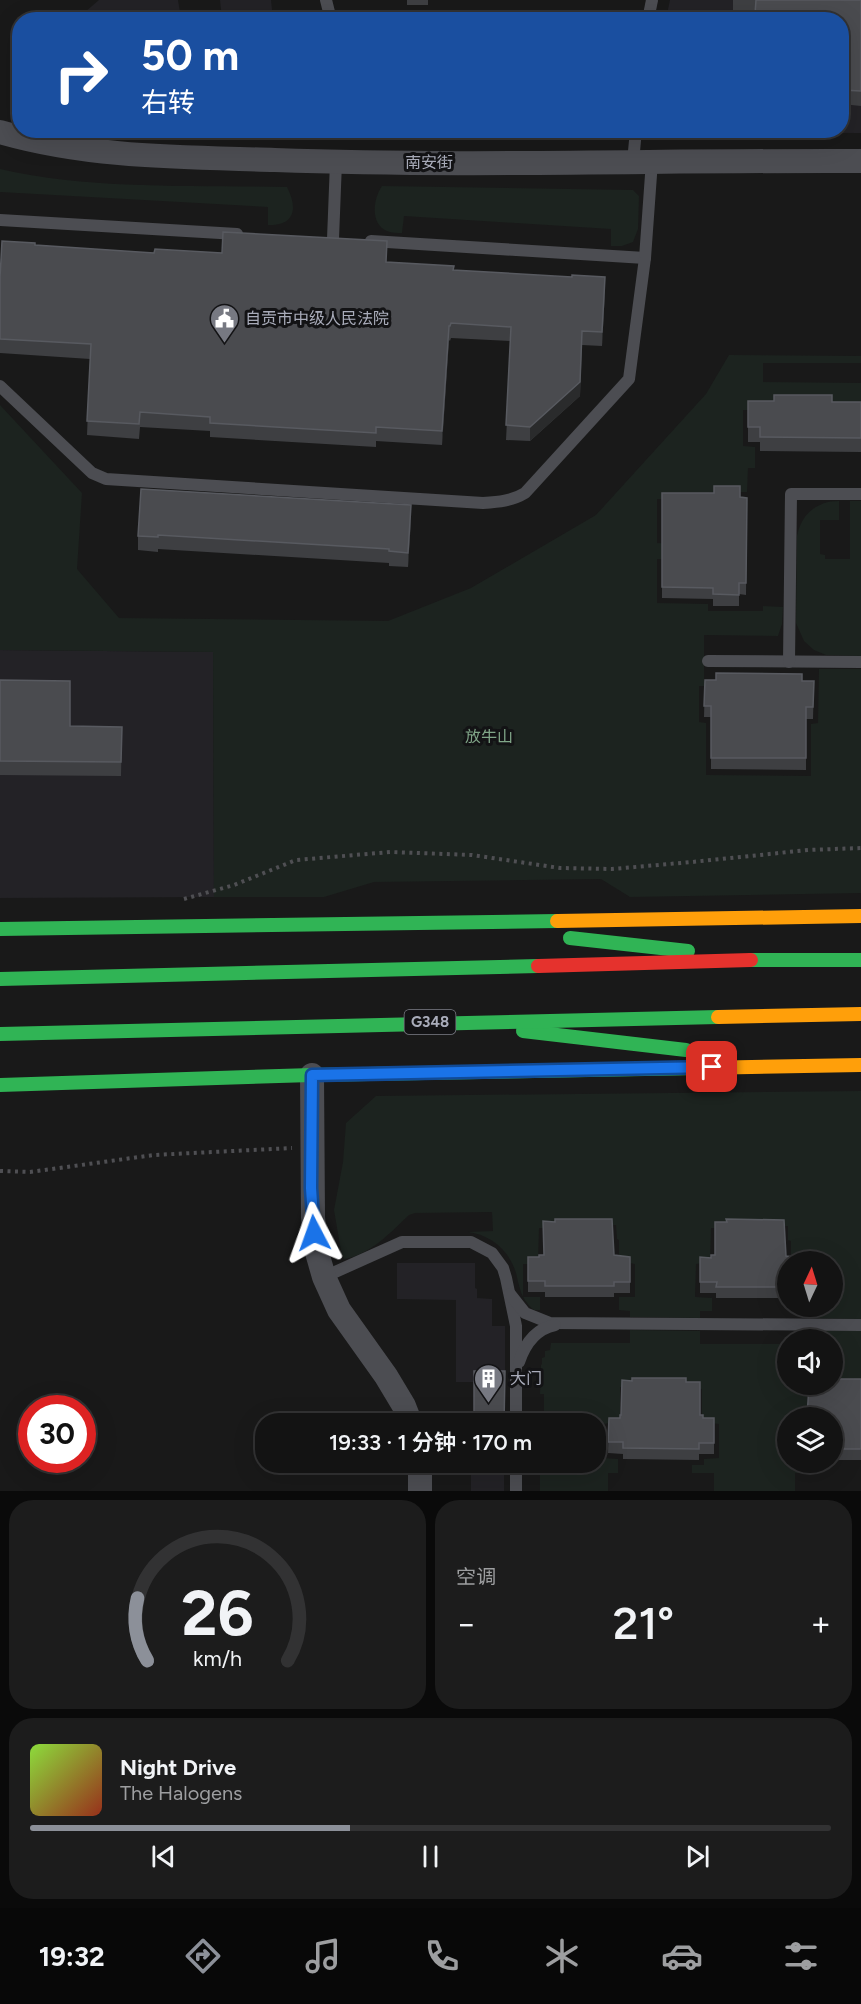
<!DOCTYPE html>
<html lang="zh">
<head>
<meta charset="utf-8">
<style>
	:root { --surface:#131313; --page:#1c1c1c; --text:#f1f3f6; --muted:#9d9ea0; --line:#323233; --accent:#8c9099 }
	body { margin:0; font-family:Figtree,"Noto Sans SC",sans-serif; background:var(--page); color:var(--text); height:100vh; display:flex; flex-direction:column; font-size:22px; white-space:nowrap }
	* { box-sizing:border-box; margin:0 }
	p { font-size:20px; color:var(--muted) }
	.icon { flex:none; width:33px; height:33px; fill:none; stroke:currentColor; stroke-width:2; stroke-linecap:round; stroke-linejoin:round }
	.map { position:relative; height:1491px; overflow:hidden }
	.panel { display:flex; flex-direction:column; gap:9px; padding:9px; background:#0a0a0a; flex:1 }
	.panel>* { flex:none }
	.banner { position:absolute; left:12px; top:12px; width:837px; height:126px; border-radius:24px; box-shadow:0 6px 24px #0002,0 0 0 2px var(--line); background:#1a4fa0; color:#fff; overflow:hidden }
	.needle { width:39px; rotate:4deg }
	.fabs { position:absolute; left:777px; top:1251px; display:grid; gap:12px }
	.fabs a { display:grid; place-items:center; width:66px; height:66px; border-radius:50%; background:var(--surface); box-shadow:0 6px 24px #0002,0 0 0 2px var(--line); font-size:30px }
	.speed { position:absolute; left:18px; top:1395px; display:flex; gap:12px; font-size:30px; font-weight:700; text-align:center }
	.speed>* { display:grid; place-content:center; width:78px; height:78px; border-radius:50%; background:var(--surface); box-shadow:0 6px 24px #0002,0 0 0 2px var(--line); line-height:1 }
	.speed .limit { border:9px solid #d22; background:#fff; color:#111 }
	.pin { position:absolute; display:grid; place-items:center; width:51px; height:51px; color:#fff; margin:-26px; border-radius:12px; box-shadow:0 3px 9px #0006 }
	.me { position:absolute; width:66px; margin:-33px; rotate:356deg; stroke-linejoin:round; filter:drop-shadow(0 0 4px #0008) }
	.turn { display:flex; align-items:center; gap:21px; height:126px; padding:0 30px; font-size:27px }
	.turn .icon { width:78px; height:78px; stroke-width:2.5 }
	.turn b { display:block; font-size:42px; line-height:51px }
	.big { font-size:45px; font-weight:600; line-height:1.1 }
	.panel .widget { flex:1; display:flex; flex-direction:column; justify-content:center; gap:9px; min-width:0; padding:0 21px; border-radius:24px; background:var(--page) }
	.panel .dial { align-items:center; gap:0 }
	.dial svg { height:156px; overflow:visible; fill:none; stroke:var(--line); stroke-width:7; stroke-linecap:round; text-anchor:middle }
	.dial text { fill:var(--text); stroke:none }
	.song { display:flex; align-items:center; gap:18px }
	.cover { width:72px; height:72px; border-radius:9px; background:linear-gradient(135deg,hsl(90 70% 55%),hsl(10 70% 35%)) }
	.played { height:6px; border-radius:3px; background:linear-gradient(90deg,var(--accent) 40%,var(--line) 40%) }
	.keys { display:flex; justify-content:space-around; direction:ltr }
	.heat { display:flex; justify-content:space-between; align-items:center; font-size:33px; direction:ltr }
	.panel .tiles { flex:1; display:grid; gap:9px; grid-template-columns:1fr 1fr }
	.widget:last-child { grid-column:span 2 }
	.trip { position:absolute; left:255px; top:1413px; width:351px; height:60px; border-radius:24px; background:var(--surface); box-shadow:0 6px 24px #0002,0 0 0 2px var(--line); font-weight:600; line-height:60px; text-align:center }
	.tab-bar { display:flex; height:96px; justify-content:space-around; align-items:center; background:#080808; color:var(--muted) }
	.tab-bar .icon { width:42px; height:42px }
	.tab-bar .active { color:var(--accent) }
	.tab-bar b { font-size:27px; color:var(--text) }
	.map>svg:first-child { display:block }
	.built { fill:#232226 }
	.green { fill:#1c231f }
	.lines { fill:none; stroke-linecap:round; stroke-linejoin:round }
	.path { stroke:#4f4f53; stroke-width:4; stroke-dasharray:3 4.5; stroke-linecap:butt }
	.lane { stroke:#4c4d52; stroke-width:12 }
	.street { stroke:#4c4d52; stroke-width:24 }
	.fast { stroke:#30b455; stroke-width:14 }
	.slow { stroke:#ff9f0a; stroke-width:14 }
	.jam { stroke:#e5322d; stroke-width:14 }
	.wall { fill:#3e3f42 }
	.shaded-wall { fill:#2a2b2c }
	.building { fill:#4a4b4f; stroke:#585a60; stroke-width:1.5 }
	.route-casing { stroke:#114b97; stroke-width:15 }
	.route { stroke:#1a73e8; stroke-width:10 }
	.labels { text-anchor:middle; stroke-width:6; stroke-linejoin:round; paint-order:stroke }
	.shield { fill:#131315; stroke:#7c7e88; stroke-width:1.5 }
	.shield-label { font-size:15px; font-weight:bold; fill:#a9acba }
	.street-label { font-size:16px; fill:#a9acba; stroke:#131315 }
	.poi-label { font-size:16px; fill:#a9acba; stroke:#131315; text-anchor:start }
	.park-label { font-size:16px; fill:#80a688; stroke:#131315 }
</style>
</head>
<body>
<div class="map">
<svg width="861" height="1491" viewBox="0 0 861 1491">
	<rect width="100%" height="100%" fill="#191919"/>
	<!-- built -->
	<g class="built">
		<path d="M 99,0 L 178,0 L 181,19 L 85,19 L 84,13 Z"/>
		<path d="M 220,0 L 271,0 L 273,19 L 222,19 Z"/>
		<path d="M 670,0 L 861,0 L 861,133 L 641,132 L 842,130 L 842,20 L 666,19 Z"/>
		<path d="M 0,650 L 213,652 L 214,897 L 0,898 Z"/>
		<path d="M 397,1263 L 475,1263 L 475,1288 L 477,1289 L 477,1298 L 492,1299 L 492,1326 L 505,1326 L 505,1382 L 456,1382 L 456,1300 L 397,1299 Z"/>
		<rect x="471" y="1470" width="33" height="21"/>
	</g>
	<!-- green -->
	<g class="green">
		<path d="M 0,169 C 89,190 196,185 287,187 C 298,208 295,226 268,225 L 268,207 L 0,192 Z"/>
		<path d="M 382,186 L 633,190 L 639,196 L 638,229 L 633,242 L 622,246 L 611,246 L 611,229 L 404,216 L 402,233 C 397,233 392,233 387,231 C 370,224 373,199 382,186 Z"/>
		<path d="M 729,355 L 861,356 L 861,363 L 763,363 L 763,382 L 861,383 L 861,411 L 743,410 L 743,446 L 755,447 L 755,468 L 748,468 L 747,492 L 709,492 L 709,499 L 657,499 L 657,543 L 673,544 L 673,559 L 657,559 L 657,603 L 708,604 L 708,611 L 763,611 L 763,606 L 783,607 L 782,624 L 778,636 L 704,635 L 704,686 L 699,686 L 699,722 L 706,723 L 706,775 L 811,776 L 811,724 L 818,723 L 819,669 L 861,669 L 861,893 L 630,897 L 601,879 L 374,882 L 324,897 L 214,897 L 213,652 L 0,650 L 0,405 L 82,493 L 77,569 L 119,618 L 388,621 L 471,588 L 596,515 L 706,394 Z"/>
		<path d="M 839,501 L 839,520 L 820,520 L 820,554 L 825,555 L 825,559 L 850,559 L 850,501 L 861,501 L 861,656 L 826,655 L 814,650 L 804,641 L 796,623 L 797,536 C 801,515 816,501 839,501 Z"/>
		<path d="M 861,1091 L 861,1319 L 802,1318 L 802,1311 L 790,1311 L 791,1307 L 832,1306 L 832,1262 L 791,1261 L 791,1241 L 788,1240 L 788,1226 L 722,1226 L 722,1228 L 711,1228 L 710,1262 L 696,1264 L 695,1297 L 712,1298 L 712,1311 L 700,1311 L 700,1318 L 630,1317 L 630,1311 L 619,1310 L 619,1297 L 635,1297 L 635,1264 L 619,1261 L 619,1240 L 617,1239 L 616,1225 L 550,1225 L 550,1228 L 539,1228 L 538,1261 L 534,1264 L 523,1264 L 523,1297 L 540,1297 L 540,1310 L 534,1310 C 521,1299 520,1289 516,1273 C 509,1250 491,1235 468,1232 L 493,1231 L 492,1212 L 415,1213 L 409,1215 C 391,1232 370,1255 344,1259 L 341,1251 L 334,1210 L 343,1162 L 346,1123 L 376,1096 Z"/>
		<path d="M 630,1330 L 700,1331 L 700,1344 L 787,1344 L 788,1384 L 832,1384 L 832,1340 L 802,1339 L 802,1331 L 861,1331 L 861,1385 L 807,1387 L 807,1417 L 788,1418 L 788,1462 L 805,1463 L 805,1465 L 817,1465 L 816,1473 L 795,1473 L 795,1491 L 714,1491 L 714,1473 L 692,1473 L 692,1465 L 704,1465 L 704,1459 L 719,1458 L 719,1424 L 702,1422 L 702,1389 L 620,1387 L 620,1421 L 604,1424 L 603,1458 L 618,1459 L 618,1473 L 608,1473 L 608,1491 L 540,1491 L 540,1463 L 596,1462 L 596,1424 L 544,1423 L 544,1394 L 540,1394 L 541,1365 L 542,1364 L 542,1358 L 545,1357 L 545,1351 L 550,1350 L 551,1343 L 630,1343 Z"/>
	</g>
	<g class="lines">
		<!-- path -->
		<g class="path">
			<path d="M 184,899 L 234,885 L 296,860 L 391,852 L 472,855 L 560,868 L 612,869 L 692,862 L 808,850 L 861,848"/>
			<path d="M 0,1171 L 30,1172 L 154,1155 L 292,1148"/>
		</g>
		<!-- lane -->
		<g class="lane">
			<path d="M 326,0 L 331,20"/>
			<path d="M 648,20 L 652,0"/>
			<path d="M 633,162 L 636,130"/>
			<path d="M 0,220 L 237,234"/>
			<path d="M 333,239 L 336,162"/>
			<path d="M 371,241 L 645,258"/>
			<path d="M 0,386 L 92,473 L 106,479 L 483,503 C 498,502 512,501 525,493 L 629,379 L 645,258 L 652,161"/>
			<path d="M 708,661 L 861,662"/>
			<path d="M 789,662 L 791,494 L 861,494"/>
			<path d="M 324,1277 L 402,1242 L 471,1242 L 492,1253 L 503,1268 L 506,1278 L 516,1326 L 516,1424"/>
			<path d="M 510,1294 L 525,1313 L 550,1323 L 861,1325"/>
			<path d="M 519,1362 C 525,1344 535,1329 555,1325"/>
			<path d="M 516,1491 L 516,1462"/>
		</g>
		<!-- street -->
		<g class="street">
			<path d="M 0,132 C 90,158 183,157 275,160 C 470,167 666,160 861,161"/>
			<path d="M 312,1075 L 313,1217 L 316,1249 L 324,1277 L 339,1310 L 386,1376 L 404,1406 L 411,1424"/>
			<path d="M 420,1491 L 420,1462"/>
		</g>
		<!-- fast -->
		<g class="fast">
			<path d="M 0,929 L 557,921"/>
			<path d="M 570,938 L 688,951"/>
			<path d="M 751,960 L 861,960"/>
			<path d="M 0,979 L 538,966"/>
			<path d="M 523,1031 L 686,1050"/>
			<path d="M 0,1034 L 718,1017"/>
			<path d="M 0,1085 L 312,1075 L 700,1068"/>
		</g>
		<!-- slow -->
		<g class="slow">
			<path d="M 557,921 L 861,916"/>
			<path d="M 718,1017 L 861,1014"/>
			<path d="M 700,1068 L 861,1065"/>
		</g>
		<!-- jam -->
		<path class="jam" d="M 538,966 L 751,960"/>
	</g>
	<!-- wall -->
	<g class="wall">
		<rect x="407" y="0" width="21" height="5"/>
		<path d="M 733,0 L 861,0 L 861,106 L 842,104 L 842,20 L 755,20 L 756,14 L 733,12 Z"/>
		<path d="M 35,245 L 154,253 L 387,262 L 454,270 L 605,291 L 602,346 L 582,345 L 580,396 L 530,441 L 506,440 L 511,341 L 451,338 L 450,341 L 449,340 L 442,445 L 376,441 L 376,447 L 210,437 L 210,431 L 140,427 L 139,439 L 87,435 L 90,359 L 0,353 L 0,278 Z"/>
		<path d="M 748,401 L 861,402 L 861,452 L 760,451 L 760,442 L 748,442 Z"/>
		<path d="M 662,493 L 747,498 L 746,595 L 739,594 L 739,606 L 713,606 L 713,599 L 662,598 Z"/>
		<path d="M 411,520 L 408,567 L 389,566 L 389,563 L 158,549 L 158,552 L 138,550 L 138,536 Z"/>
		<path d="M 0,680 L 70,726 L 122,727 L 121,776 L 0,775 Z"/>
		<path d="M 705,680 L 814,681 L 813,719 L 806,719 L 806,770 L 711,769 L 711,717 L 704,717 Z"/>
		<path d="M 544,1255 L 614,1255 L 630,1257 L 630,1293 L 614,1293 L 614,1297 L 545,1297 L 545,1292 L 528,1292 L 528,1257 L 539,1257 Z"/>
		<path d="M 715,1255 L 786,1256 L 788,1262 L 788,1293 L 785,1293 L 785,1298 L 716,1298 L 716,1293 L 700,1293 L 700,1257 L 711,1258 Z"/>
		<path d="M 861,1379 L 861,1460 L 832,1460 L 832,1418 Z"/>
		<path d="M 686,1382 L 700,1415 L 703,1418 L 714,1418 L 714,1454 L 699,1454 L 699,1460 L 623,1459 L 623,1454 L 608,1453 L 609,1418 L 620,1418 L 621,1415 Z"/>
		<path d="M 474,1462 L 504,1462 L 504,1470 L 474,1469 Z"/>
	</g>
	<!-- shaded-wall -->
	<g class="shaded-wall">
		<path d="M 605,277 L 605,291 L 602,346 L 602,332 Z"/>
		<path d="M 449,326 L 449,340 L 442,445 L 442,431 Z"/>
		<path d="M 582,331 L 580,396 L 530,441 L 530,427 Z"/>
		<path d="M 411,505 L 411,520 L 408,567 L 408,553 Z"/>
	</g>
	<!-- building -->
	<g class="building">
		<path d="M 756,0 L 861,0 L 861,91 L 842,90 L 842,20 L 809,20 L 809,18 L 755,14 Z"/>
		<path d="M 223,232 L 387,241 L 386,262 L 454,266 L 453,270 L 572,277 L 572,275 L 605,277 L 602,332 L 582,331 L 580,382 L 530,427 L 506,425 L 511,327 L 451,323 L 450,326 L 449,326 L 442,431 L 376,427 L 376,433 L 210,423 L 210,417 L 140,412 L 139,424 L 87,421 L 91,344 L 0,339 L 0,278 L 2,241 L 35,243 L 35,245 L 154,253 L 155,249 L 222,253 Z"/>
		<path d="M 774,395 L 832,395 L 832,402 L 861,402 L 861,438 L 760,437 L 760,427 L 748,427 L 748,401 L 774,401 Z"/>
		<path d="M 714,486 L 740,486 L 740,497 L 747,498 L 746,583 L 739,583 L 739,595 L 713,594 L 713,588 L 662,587 L 662,493 L 714,493 Z"/>
		<path d="M 141,489 L 411,505 L 408,553 L 389,551 L 389,549 L 158,535 L 158,537 L 138,536 Z"/>
		<path d="M 716,673 L 802,674 L 802,681 L 814,681 L 813,707 L 806,707 L 806,758 L 711,758 L 711,706 L 704,706 L 705,680 L 716,680 Z"/>
		<path d="M 0,680 L 70,681 L 70,726 L 122,727 L 121,762 L 0,761 Z"/>
		<path d="M 555,1219 L 612,1219 L 614,1255 L 630,1257 L 630,1282 L 614,1282 L 614,1286 L 545,1286 L 545,1281 L 528,1281 L 528,1257 L 539,1257 L 539,1255 L 544,1255 L 543,1221 L 555,1222 Z"/>
		<path d="M 726,1219 L 784,1220 L 786,1256 L 802,1258 L 802,1262 L 788,1262 L 788,1282 L 785,1282 L 785,1287 L 716,1287 L 717,1282 L 700,1282 L 700,1257 L 711,1258 L 711,1255 L 715,1255 L 715,1222 L 727,1222 Z"/>
		<path d="M 474,1371 L 505,1371 L 504,1424 L 474,1424 Z"/>
		<path d="M 632,1378 L 686,1378 L 686,1382 L 700,1382 L 700,1415 L 703,1415 L 703,1418 L 714,1418 L 714,1443 L 699,1443 L 699,1449 L 623,1448 L 623,1442 L 608,1442 L 609,1418 L 620,1418 L 620,1415 L 621,1415 L 622,1380 L 632,1381 Z"/>
		<path d="M 832,1379 L 861,1379 L 861,1449 L 832,1449 L 832,1418 L 807,1418 L 809,1384 L 832,1384 Z"/>
	</g>
	<g class="lines">
		<defs>
			<path id="route" d="M 314,1233 L 311,1188 L 312,1075 L 712,1067"/>
		</defs>
		<!-- route casing -->
		<use href="#route" class="route-casing"/>
		<!-- route -->
		<use href="#route" class="route"/>
	</g>
	<!-- icons -->
	<defs>
		<symbol id="civic-pin" viewBox="-11 -11 22 30"><path d="M0 17L-7.5 6A9.5 9.5 0 1 1 7.5 6Z" fill="#777982" stroke="#131315"/><path d="M-.6-6.5H3V-4.5H.6V-3L4-1V1h2V6H-6V1h2V-1L-.6-3ZM-1.2 2.5V6h2.4V2.5Z" fill="#fff"/></symbol>
		<symbol id="building-pin" viewBox="-11 -11 22 30"><path d="M0 17L-7.5 6A9.5 9.5 0 1 1 7.5 6Z" fill="#777982" stroke="#131315"/><path d="M-4-6H4V6H1V3H-1V6H-4ZM-2.5-4.3h1.7v1.8h-1.7ZM.8-4.3h1.7v1.8H.8ZM-2.5-1h1.7V.8h-1.7ZM.8-1h1.7V.8H.8Z" fill="#fff"/></symbol>
	</defs>
	<g fill-rule="evenodd">
		<use href="#civic-pin" x="208" y="302" width="33" height="45"/>
		<use href="#building-pin" x="472" y="1362" width="33" height="45"/>
	</g>
	<g class="labels">
		<!-- shield labels -->
		<rect class="shield" x="404.5" y="1010" width="51" height="24" rx="4.5"/>
		<g class="shield-label">
			<text x="430" y="1027">G348</text>
		</g>
		<!-- street labels -->
		<g class="street-label">
			<text x="429" y="168">南安街</text>
		</g>
		<!-- poi labels -->
		<g class="poi-label">
			<text x="245" y="324">自贡市中级人民法院</text>
			<text x="510" y="1384">大门</text>
		</g>
		<!-- park labels -->
		<g class="park-label">
			<text x="489" y="742">放牛山</text>
		</g>
	</g>
</svg>
<div class="fabs">
<a><svg class="needle" viewBox="-14 -14 28 28"><path d="M0-13l5 13h-10z" fill="#e53935"/><path d="M0 13l5-13h-10z" fill="#9d9ea0"/></svg></a>
<a><svg class="icon" aria-label="sound" viewBox="0 0 24 24"><path d="M4 9h4l5-4v14l-5-4H4zM17 9q2 3 0 6"/></svg></a>
<a><svg class="icon" aria-label="layers" viewBox="0 0 24 24"><path d="M12 4l9 5-9 5-9-5zM3 14l9 5 9-5"/></svg></a>
</div>
<div class="speed"><div class="limit">30</div></div>
<div class="pin" style="left:712px;top:1067px;background:#d93025"><svg class="icon" aria-label="arrive" viewBox="0 0 24 24"><path d="M6 21V4h12l-3 4 3 4H6"/></svg></div>
<svg class="me" style="left:314px;top:1233px" viewBox="-20 -20 40 40"><path d="M0-17L14 15 0 8-14 15z" fill="#1a73e8" stroke="#fff" stroke-width="4"/></svg>
<div class="trip">19:33 · 1 分钟 · 170 m</div>
<div class="banner">
<div class="turn"><svg class="icon" aria-label="right" viewBox="0 0 24 24"><path d="M7 20v-9h11M14 6l5 5-5 5"/></svg><div><b>50 m</b>右转</div></div>
</div>
</div>
<section class="panel">
<div class="tiles">
<div class="widget dial"><svg viewBox="0 0 100 80">
<path d="M14 69A42 42 0 1 1 86 69"/>
<path d="M14 69A42 42 0 0 1 9 37" stroke="#8c9099"/>
<text x="50" y="56" font-size="32" font-weight="700">26</text>
<text x="50" y="72" font-size="11">km/h</text>
</svg></div>
<div class="widget"><p>空调</p>
<div class="heat"><a>−</a><b class="big">21°</b><a>+</a></div>
</div>
<div class="widget">
<div class="song"><i class="cover"></i><div><b>Night Drive</b><p>The Halogens</p></div></div>
<div class="played"></div>
<div class="keys"><svg class="icon" aria-label="previous" viewBox="0 0 24 24"><path d="M18 5L8 12l10 7zM5 5v14"/></svg><svg class="icon" aria-label="pause" viewBox="0 0 24 24"><path d="M8 5v14M16 5v14"/></svg><svg class="icon" aria-label="next" viewBox="0 0 24 24"><path d="M6 5l10 7-10 7zM19 5v14"/></svg></div>
</div>
</div>
</section>
<nav class="tab-bar">
<b>19:32</b>
<svg class="icon active" aria-label="directions" viewBox="0 0 24 24"><path d="M12 3l9 9-9 9-9-9zM9 14v-3h6M13 9l2 2-2 2"/></svg>
<svg class="icon" aria-label="music" viewBox="0 0 24 24"><path d="M9 18V5l10-2v13"/><circle cx="6" cy="18" r="3"/><circle cx="16" cy="16" r="3"/></svg>
<svg class="icon" aria-label="phone" viewBox="0 0 24 24"><path d="M5 4h4l2 5-3 2q2 4 5 5l2-3 5 2v4C11 20 4 13 5 4z"/></svg>
<svg class="icon" aria-label="climate" viewBox="0 0 24 24"><path d="M12 3v18M4 7l16 10M4 17L20 7"/></svg>
<svg class="icon" aria-label="car" viewBox="0 0 24 24"><path d="M5 17H2v-5l4-1 3-4h7l3 4 3 1v5h-3M9 17h6M6 11h13"/><circle cx="7" cy="17" r="2"/><circle cx="17" cy="17" r="2"/></svg>
<svg class="icon" aria-label="filters" viewBox="0 0 24 24"><path d="M4 7h16M4 17h16"/><circle cx="9" cy="7" r="2"/><circle cx="15" cy="17" r="2"/></svg>
</nav>
</body>
</html>
